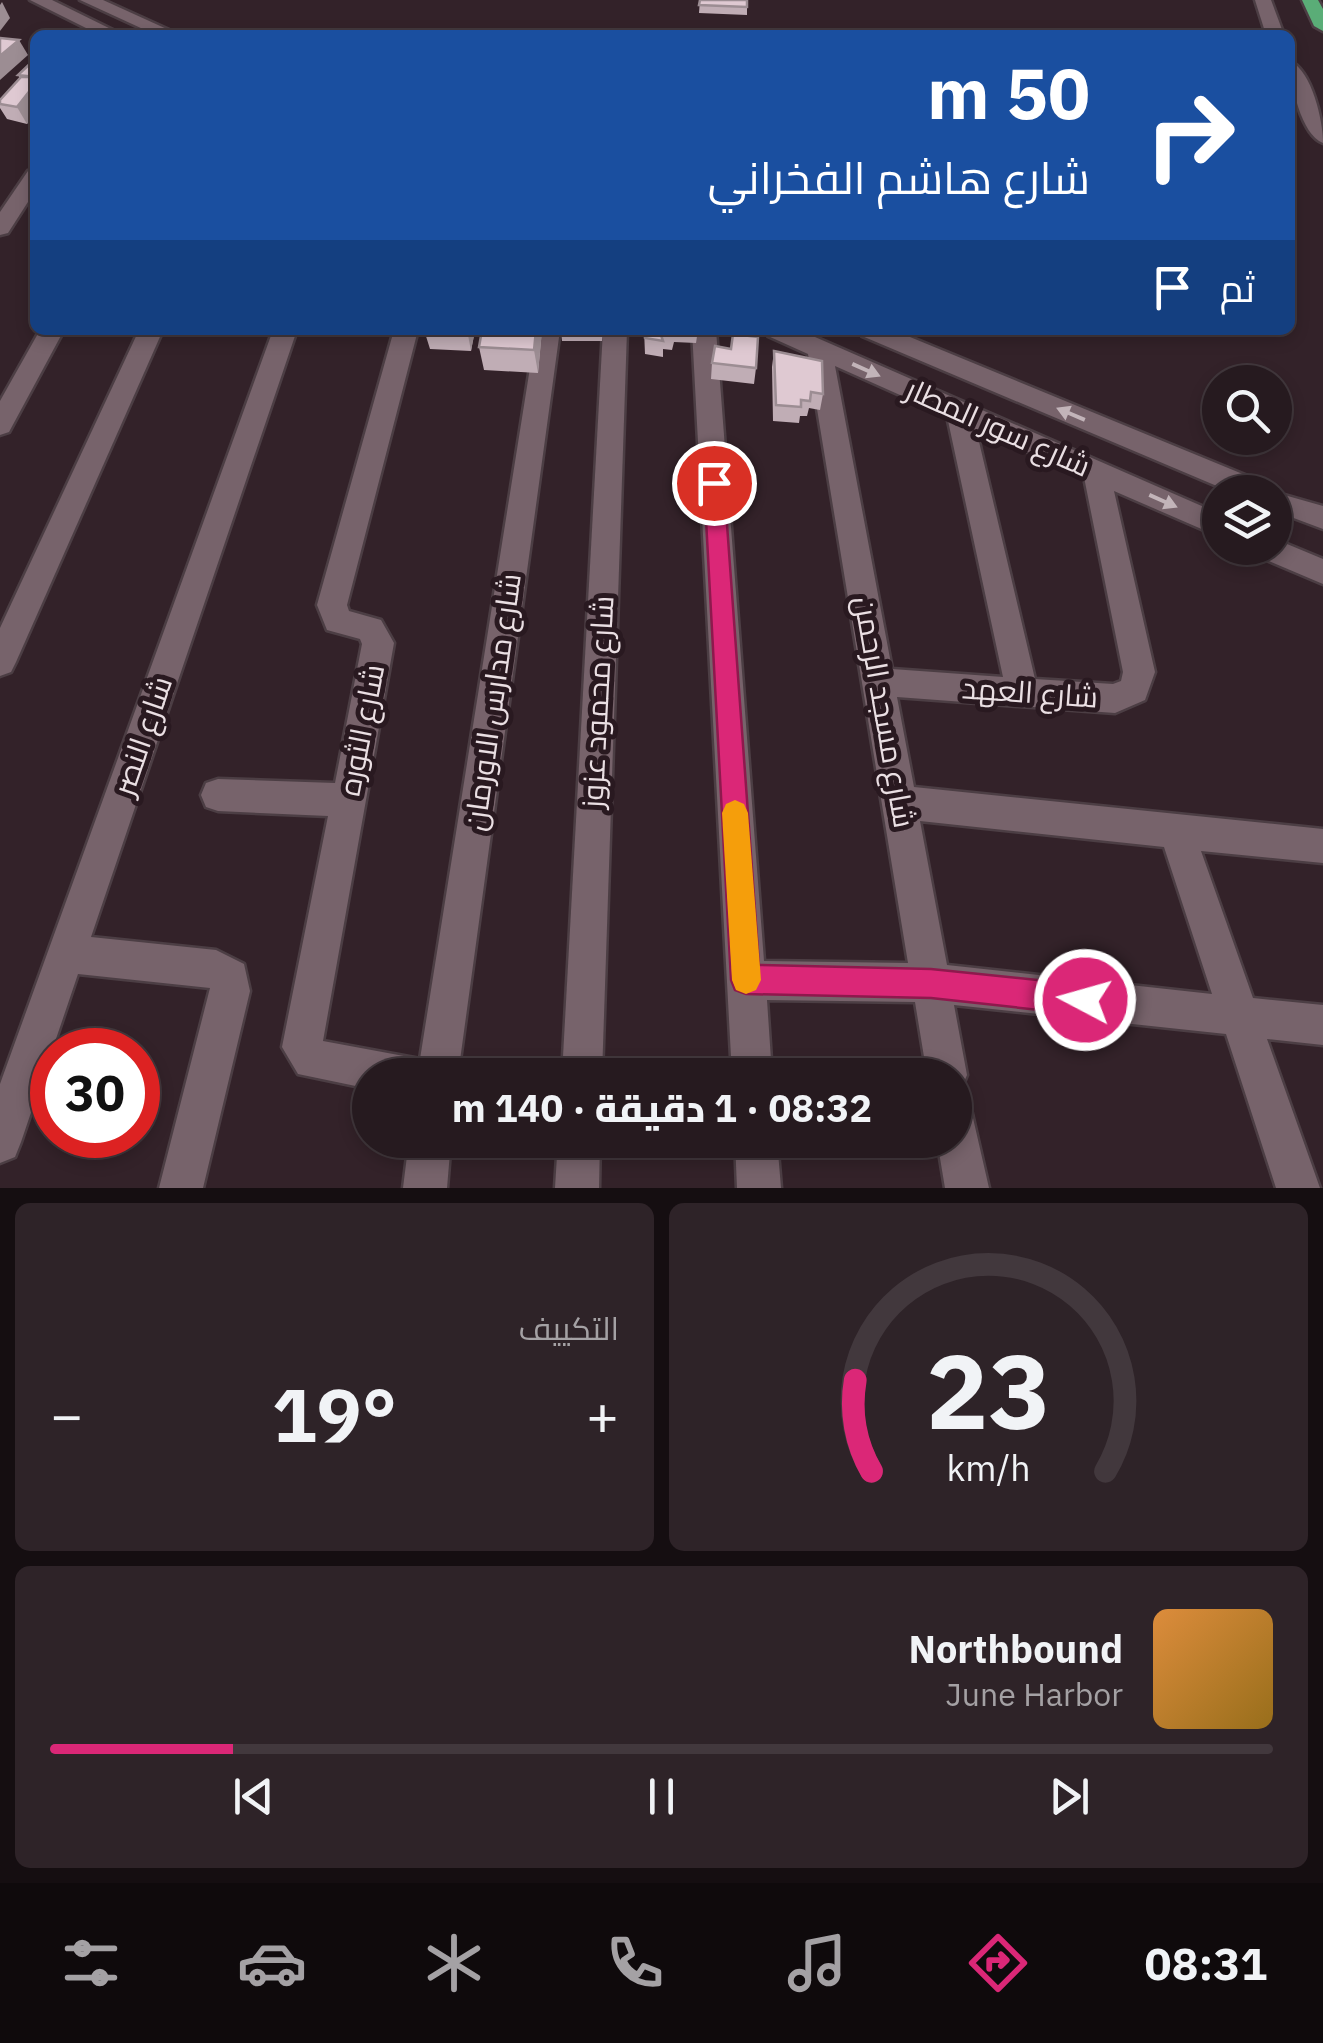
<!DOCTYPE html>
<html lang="ar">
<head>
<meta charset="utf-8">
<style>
	:root { --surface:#261a1f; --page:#2e2328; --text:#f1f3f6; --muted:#a4a1a4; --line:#42383d; --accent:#db2777 }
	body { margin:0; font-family:"IBM Plex Sans",Cairo,sans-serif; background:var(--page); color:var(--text); direction:rtl; height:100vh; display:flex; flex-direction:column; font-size:38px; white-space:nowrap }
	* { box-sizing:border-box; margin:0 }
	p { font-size:32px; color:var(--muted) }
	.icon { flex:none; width:55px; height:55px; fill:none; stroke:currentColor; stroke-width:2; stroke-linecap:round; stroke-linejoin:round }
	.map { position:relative; height:1188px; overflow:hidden; direction:ltr }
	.sheet { display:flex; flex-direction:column; gap:15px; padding:15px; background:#150e11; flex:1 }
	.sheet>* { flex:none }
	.hud { position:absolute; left:30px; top:30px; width:1265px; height:305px; border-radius:15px; box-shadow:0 5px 15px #0003,0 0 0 2px var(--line); direction:rtl; background:#1a4fa0; color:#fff; overflow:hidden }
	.controls { position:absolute; left:1202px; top:365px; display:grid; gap:20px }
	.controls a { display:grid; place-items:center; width:90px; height:90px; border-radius:50%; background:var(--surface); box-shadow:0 5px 15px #0003,0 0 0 2px var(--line); font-size:50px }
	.speed { position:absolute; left:30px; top:1028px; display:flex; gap:20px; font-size:50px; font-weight:700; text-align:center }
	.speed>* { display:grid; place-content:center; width:130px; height:130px; border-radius:50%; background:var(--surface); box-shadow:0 5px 15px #0003,0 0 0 2px var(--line); line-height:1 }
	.speed .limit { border:15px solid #d22; background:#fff; color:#111 }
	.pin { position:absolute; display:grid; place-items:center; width:85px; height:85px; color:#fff; margin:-42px; border:5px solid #fff; border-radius:50%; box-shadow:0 2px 10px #0007 }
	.me { position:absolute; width:110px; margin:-55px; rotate:276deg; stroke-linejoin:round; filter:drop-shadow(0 0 8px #0008) }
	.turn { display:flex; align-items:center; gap:35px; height:210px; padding:0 40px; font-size:45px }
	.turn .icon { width:130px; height:130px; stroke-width:2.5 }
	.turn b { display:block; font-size:70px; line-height:85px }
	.then { display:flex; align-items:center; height:95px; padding:0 40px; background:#0003; gap:20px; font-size:38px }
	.big { font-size:75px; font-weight:800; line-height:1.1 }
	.sheet .card { flex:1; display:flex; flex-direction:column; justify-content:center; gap:15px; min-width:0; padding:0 35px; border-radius:15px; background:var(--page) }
	.sheet .dial { align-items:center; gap:0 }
	.dial svg { height:260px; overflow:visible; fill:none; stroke:var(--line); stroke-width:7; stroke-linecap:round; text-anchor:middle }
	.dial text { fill:var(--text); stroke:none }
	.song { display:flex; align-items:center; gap:30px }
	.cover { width:120px; height:120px; border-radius:15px; background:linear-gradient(135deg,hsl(30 70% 55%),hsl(40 70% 35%)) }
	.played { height:10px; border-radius:5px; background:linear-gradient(90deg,var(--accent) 15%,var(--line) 15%) }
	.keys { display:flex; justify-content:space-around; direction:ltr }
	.heat { display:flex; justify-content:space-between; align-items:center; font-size:55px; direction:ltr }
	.sheet .tiles { flex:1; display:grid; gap:15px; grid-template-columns:1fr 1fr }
	.card:last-child { grid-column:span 2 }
	.trip { position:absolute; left:352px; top:1058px; width:620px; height:100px; border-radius:50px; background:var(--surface); box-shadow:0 5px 15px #0003,0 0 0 2px var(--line); font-weight:800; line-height:100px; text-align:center; direction:rtl }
	.dock { display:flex; height:160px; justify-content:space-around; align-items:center; background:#0f0a0c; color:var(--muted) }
	.dock .icon { width:70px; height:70px }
	.dock .selected { color:var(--accent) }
	.dock b { font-size:45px; color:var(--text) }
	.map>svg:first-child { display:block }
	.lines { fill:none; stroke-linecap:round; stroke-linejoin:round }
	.minor-casing { stroke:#4c3e44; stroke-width:5 }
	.highway-casing { stroke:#4c3e44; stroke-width:5 }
	.minor { fill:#77636b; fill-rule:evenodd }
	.highway { fill:#5aad77; fill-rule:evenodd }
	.wall { fill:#c0adb5 }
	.shaded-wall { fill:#9c8d93 }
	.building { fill:#dfc9d2; stroke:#9c8d93; stroke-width:2.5 }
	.oneway { fill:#c2b4b9 }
	.route { fill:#db2777; stroke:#8e194d; stroke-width:2.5 }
	.slow { fill:#f59e0b }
	.labels { text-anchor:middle; stroke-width:10; stroke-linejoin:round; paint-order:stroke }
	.street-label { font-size:30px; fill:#eadfe3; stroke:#291920 }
</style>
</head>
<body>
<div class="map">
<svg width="1323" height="1188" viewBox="0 0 1323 1188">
	<rect width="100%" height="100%" fill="#332229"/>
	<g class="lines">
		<defs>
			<g id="minor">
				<path d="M 30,0 L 52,0 L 123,35 L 100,35 Z"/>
				<path d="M 80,0 L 103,0 L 180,35 L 156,35 Z"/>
				<path d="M 1255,0 L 1271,0 L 1284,35 L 1266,35 Z"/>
				<path d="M 1290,61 C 1312,71 1323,121 1323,143 C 1301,135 1290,83 1290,61 Z"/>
				<path d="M 35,169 L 35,191 L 8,233 L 0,235 L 0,212 L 28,171 Z"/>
				<path d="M 40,330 L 64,330 L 9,432 L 0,435 L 0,401 Z"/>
				<path d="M 139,330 L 163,330 L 16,662 L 11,672 L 0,676 L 0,628 Z"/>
				<path d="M 273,330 L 297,330 L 91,937 L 216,950 L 244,964 L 250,991 L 203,1188 L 159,1188 L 210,988 L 78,974 L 21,1142 L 15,1157 L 0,1163 L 0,1084 Z"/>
				<path d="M 394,330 L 418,330 L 347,605 L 349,611 L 381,620 L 394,643 L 323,1041 L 420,1059 L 536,330 L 560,330 L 458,1075 L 370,1075 L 370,1089 L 298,1074 L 282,1047 L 328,816 L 218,811 L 206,807 L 201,795 L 206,783 L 218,779 L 335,783 L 362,644 L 360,639 L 327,630 L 317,605 Z"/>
				<path d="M 603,330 L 627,330 L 602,1075 L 562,1075 Z"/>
				<path d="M 692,330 L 716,330 L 764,961 L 908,963 L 808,354 L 768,336 L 765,330 L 799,330 L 1220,514 L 1220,537 L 1114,491 L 1155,672 L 1145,700 L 1115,713 L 897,697 L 914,787 L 1323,829 L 1323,863 L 1201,851 L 1253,998 L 1323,1005 L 1323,1045 L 1267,1039 L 1320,1188 L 1276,1188 L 1226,1034 L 954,1005 L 967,1075 L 961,1089 L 955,1092 L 955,1075 L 927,1075 L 915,1002 L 767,1000 L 772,1075 L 732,1075 ZM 835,366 L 947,416 L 1003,677 L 892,669 ZM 976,429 L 1084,477 L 1123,672 L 1121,681 L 1113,684 L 1035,679 ZM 920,821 L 1164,847 L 1212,994 L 947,965 Z"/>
				<path d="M 859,330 L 893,330 L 1267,484 L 1270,491 L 1323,506 L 1323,529 L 1275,511 L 1275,492 L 1231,492 L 862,336 Z"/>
				<path d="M 1275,539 L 1323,559 L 1323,584 L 1257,556 L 1253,548 L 1275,548 Z"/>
				<path d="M 955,1099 L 970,1105 L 989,1188 L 945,1188 L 937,1140 L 955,1140 Z"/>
				<path d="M 409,1140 L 451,1140 L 447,1188 L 403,1188 Z"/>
				<path d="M 558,1140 L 600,1140 L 599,1188 L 555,1188 Z"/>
				<path d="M 735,1140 L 777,1140 L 781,1188 L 737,1188 Z"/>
			</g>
			<path id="highway" d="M 1302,0 L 1318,0 L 1323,9 L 1323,31 L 1314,26 Z"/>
		</defs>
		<!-- minor casing -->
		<use href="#minor" class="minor-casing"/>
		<!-- highway casing -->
		<use href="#highway" class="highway-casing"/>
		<!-- minor -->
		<use href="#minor" class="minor"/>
		<!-- highway -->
		<use href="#highway" class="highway"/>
	</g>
	<!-- wall -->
	<g class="wall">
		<path d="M 700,0 L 747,7 L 747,15 L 699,13 Z"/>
		<path d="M 35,59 L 35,112 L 27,124 L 7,119 L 0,108 L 0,100 L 20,78 L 18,75 Z"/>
		<path d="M 475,330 L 471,351 L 430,349 L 425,333 Z"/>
		<path d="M 482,330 L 542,330 L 538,373 L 484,370 L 479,347 Z"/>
		<path d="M 561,330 L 603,330 L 602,341 L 562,341 Z"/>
		<path d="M 644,330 L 698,330 L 696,343 L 674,342 L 672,350 L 663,349 L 663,357 L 645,354 Z"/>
		<path d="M 731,349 L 756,368 L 754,384 L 711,379 L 712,363 Z"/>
		<path d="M 774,351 L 823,394 L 820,410 L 809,408 L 807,416 L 800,416 L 799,423 L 773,421 L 772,367 Z"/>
	</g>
	<!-- shaded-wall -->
	<g class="shaded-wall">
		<path d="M 2,2 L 10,18 L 0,31 L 0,5 Z"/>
		<path d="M 19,40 L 28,55 L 0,80 L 0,56 Z"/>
		<path d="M 35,84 L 35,112 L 27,124 L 17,107 Z"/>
		<path d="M 468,330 L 475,330 L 471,351 L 468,335 Z"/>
		<path d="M 536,330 L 542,330 L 538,373 L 534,350 Z"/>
	</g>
	<!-- building -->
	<g class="building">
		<path d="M 700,0 L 747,0 L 747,7 L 699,5 Z"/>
		<path d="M 0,38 L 19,40 L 0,56 Z"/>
		<path d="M 35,59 L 35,77 L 18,75 Z"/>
		<path d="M 21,77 L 35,77 L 35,84 L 17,107 L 0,104 L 0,100 Z"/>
		<path d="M 426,330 L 468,330 L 468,335 L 425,333 Z"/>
		<path d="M 482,330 L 536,330 L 534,350 L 479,347 Z"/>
		<path d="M 644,330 L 673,330 L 672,334 L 660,332 L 663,341 L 645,338 Z"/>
		<path d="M 733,334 L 758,337 L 756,368 L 712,363 L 715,346 L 731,349 Z"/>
		<path d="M 774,351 L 822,361 L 823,394 L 811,392 L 810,401 L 801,400 L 801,407 L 776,405 Z"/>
	</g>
	<!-- one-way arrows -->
	<defs><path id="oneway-solid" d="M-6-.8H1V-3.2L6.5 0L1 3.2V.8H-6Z" transform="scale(2.5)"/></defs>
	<g class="oneway">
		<use href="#oneway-solid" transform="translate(866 370) rotate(24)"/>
		<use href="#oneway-solid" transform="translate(1071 414) rotate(-157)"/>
		<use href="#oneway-solid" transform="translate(1163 501) rotate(24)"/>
	</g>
	<!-- route -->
	<path class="route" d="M 714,475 L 724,483 L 759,965 L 931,969 L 1085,985 L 1095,989 L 1100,1000 L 1095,1010 L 1085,1015 L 931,998 L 746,994 L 735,990 L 731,980 L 704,483 Z"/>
	<!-- slow -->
	<path class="slow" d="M 735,800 L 744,804 L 748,813 L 761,980 L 756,990 L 746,994 L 736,990 L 732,980 L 722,813 L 726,804 Z"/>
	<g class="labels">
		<!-- street labels -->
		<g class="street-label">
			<text transform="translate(998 428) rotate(24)" y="10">شارع سور المطار</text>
			<text transform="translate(1030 693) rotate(4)" y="10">شارع العهد</text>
			<text transform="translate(493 702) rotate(-82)" y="10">شارع مدارس الاورمان</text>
			<text transform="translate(598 702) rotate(-87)" y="10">شارع محمود عزوز</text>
			<text transform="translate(884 712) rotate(80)" y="10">شارع مسجد الرحمن</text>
			<text transform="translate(362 730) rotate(-79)" y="10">شارع الثوره</text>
			<text transform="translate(143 736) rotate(-71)" y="10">شارع النصر</text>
		</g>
	</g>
</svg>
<div class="controls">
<a><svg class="icon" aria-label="search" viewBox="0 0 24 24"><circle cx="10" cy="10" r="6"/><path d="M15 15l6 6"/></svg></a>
<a><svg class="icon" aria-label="layers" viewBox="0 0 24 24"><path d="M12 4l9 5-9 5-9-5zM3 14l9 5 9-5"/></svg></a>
</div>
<div class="speed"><div class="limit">30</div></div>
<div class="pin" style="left:714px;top:483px;background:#d93025"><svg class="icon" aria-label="arrive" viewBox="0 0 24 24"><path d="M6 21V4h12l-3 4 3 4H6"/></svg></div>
<svg class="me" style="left:1085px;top:1000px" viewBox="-20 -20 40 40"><circle r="17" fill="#db2777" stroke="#fff" stroke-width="3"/><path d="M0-11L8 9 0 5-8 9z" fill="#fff"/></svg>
<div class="trip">08:32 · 1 دقيقة · 140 m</div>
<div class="hud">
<div class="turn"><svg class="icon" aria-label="right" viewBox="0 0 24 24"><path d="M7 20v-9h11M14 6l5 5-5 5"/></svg><div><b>50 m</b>شارع هاشم الفخراني</div></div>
<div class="then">ثم<svg class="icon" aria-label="arrive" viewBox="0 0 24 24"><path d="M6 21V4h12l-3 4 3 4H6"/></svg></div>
</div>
</div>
<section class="sheet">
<div class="tiles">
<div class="card dial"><svg viewBox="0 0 100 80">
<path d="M14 69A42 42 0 1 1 86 69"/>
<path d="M14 69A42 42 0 0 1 9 41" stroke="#db2777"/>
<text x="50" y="56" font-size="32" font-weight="700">23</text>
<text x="50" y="72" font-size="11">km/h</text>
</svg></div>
<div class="card"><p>التكييف</p>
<div class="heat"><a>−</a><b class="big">19°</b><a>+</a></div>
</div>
<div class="card">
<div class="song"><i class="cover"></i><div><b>Northbound</b><p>June Harbor</p></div></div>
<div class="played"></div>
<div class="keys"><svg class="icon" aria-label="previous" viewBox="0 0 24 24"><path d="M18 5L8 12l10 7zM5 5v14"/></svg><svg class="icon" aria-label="pause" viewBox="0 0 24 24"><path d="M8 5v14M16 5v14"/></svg><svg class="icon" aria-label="next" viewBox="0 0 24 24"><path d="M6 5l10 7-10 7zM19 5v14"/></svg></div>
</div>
</div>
</section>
<nav class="dock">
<b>08:31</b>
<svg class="icon selected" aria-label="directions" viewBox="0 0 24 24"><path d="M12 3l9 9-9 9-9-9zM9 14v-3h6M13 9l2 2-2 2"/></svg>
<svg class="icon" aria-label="music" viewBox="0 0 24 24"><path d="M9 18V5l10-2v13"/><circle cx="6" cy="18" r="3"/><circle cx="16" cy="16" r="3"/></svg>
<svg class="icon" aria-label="phone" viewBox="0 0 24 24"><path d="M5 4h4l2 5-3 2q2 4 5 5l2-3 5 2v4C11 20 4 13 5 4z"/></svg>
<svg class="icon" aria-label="climate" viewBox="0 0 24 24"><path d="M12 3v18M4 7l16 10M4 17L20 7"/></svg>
<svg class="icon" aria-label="car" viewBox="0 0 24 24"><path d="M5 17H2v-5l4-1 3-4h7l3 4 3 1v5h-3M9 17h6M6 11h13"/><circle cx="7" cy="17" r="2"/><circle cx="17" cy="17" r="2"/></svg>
<svg class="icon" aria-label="filters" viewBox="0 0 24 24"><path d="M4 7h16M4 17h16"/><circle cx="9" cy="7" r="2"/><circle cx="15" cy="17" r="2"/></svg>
</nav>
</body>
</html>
